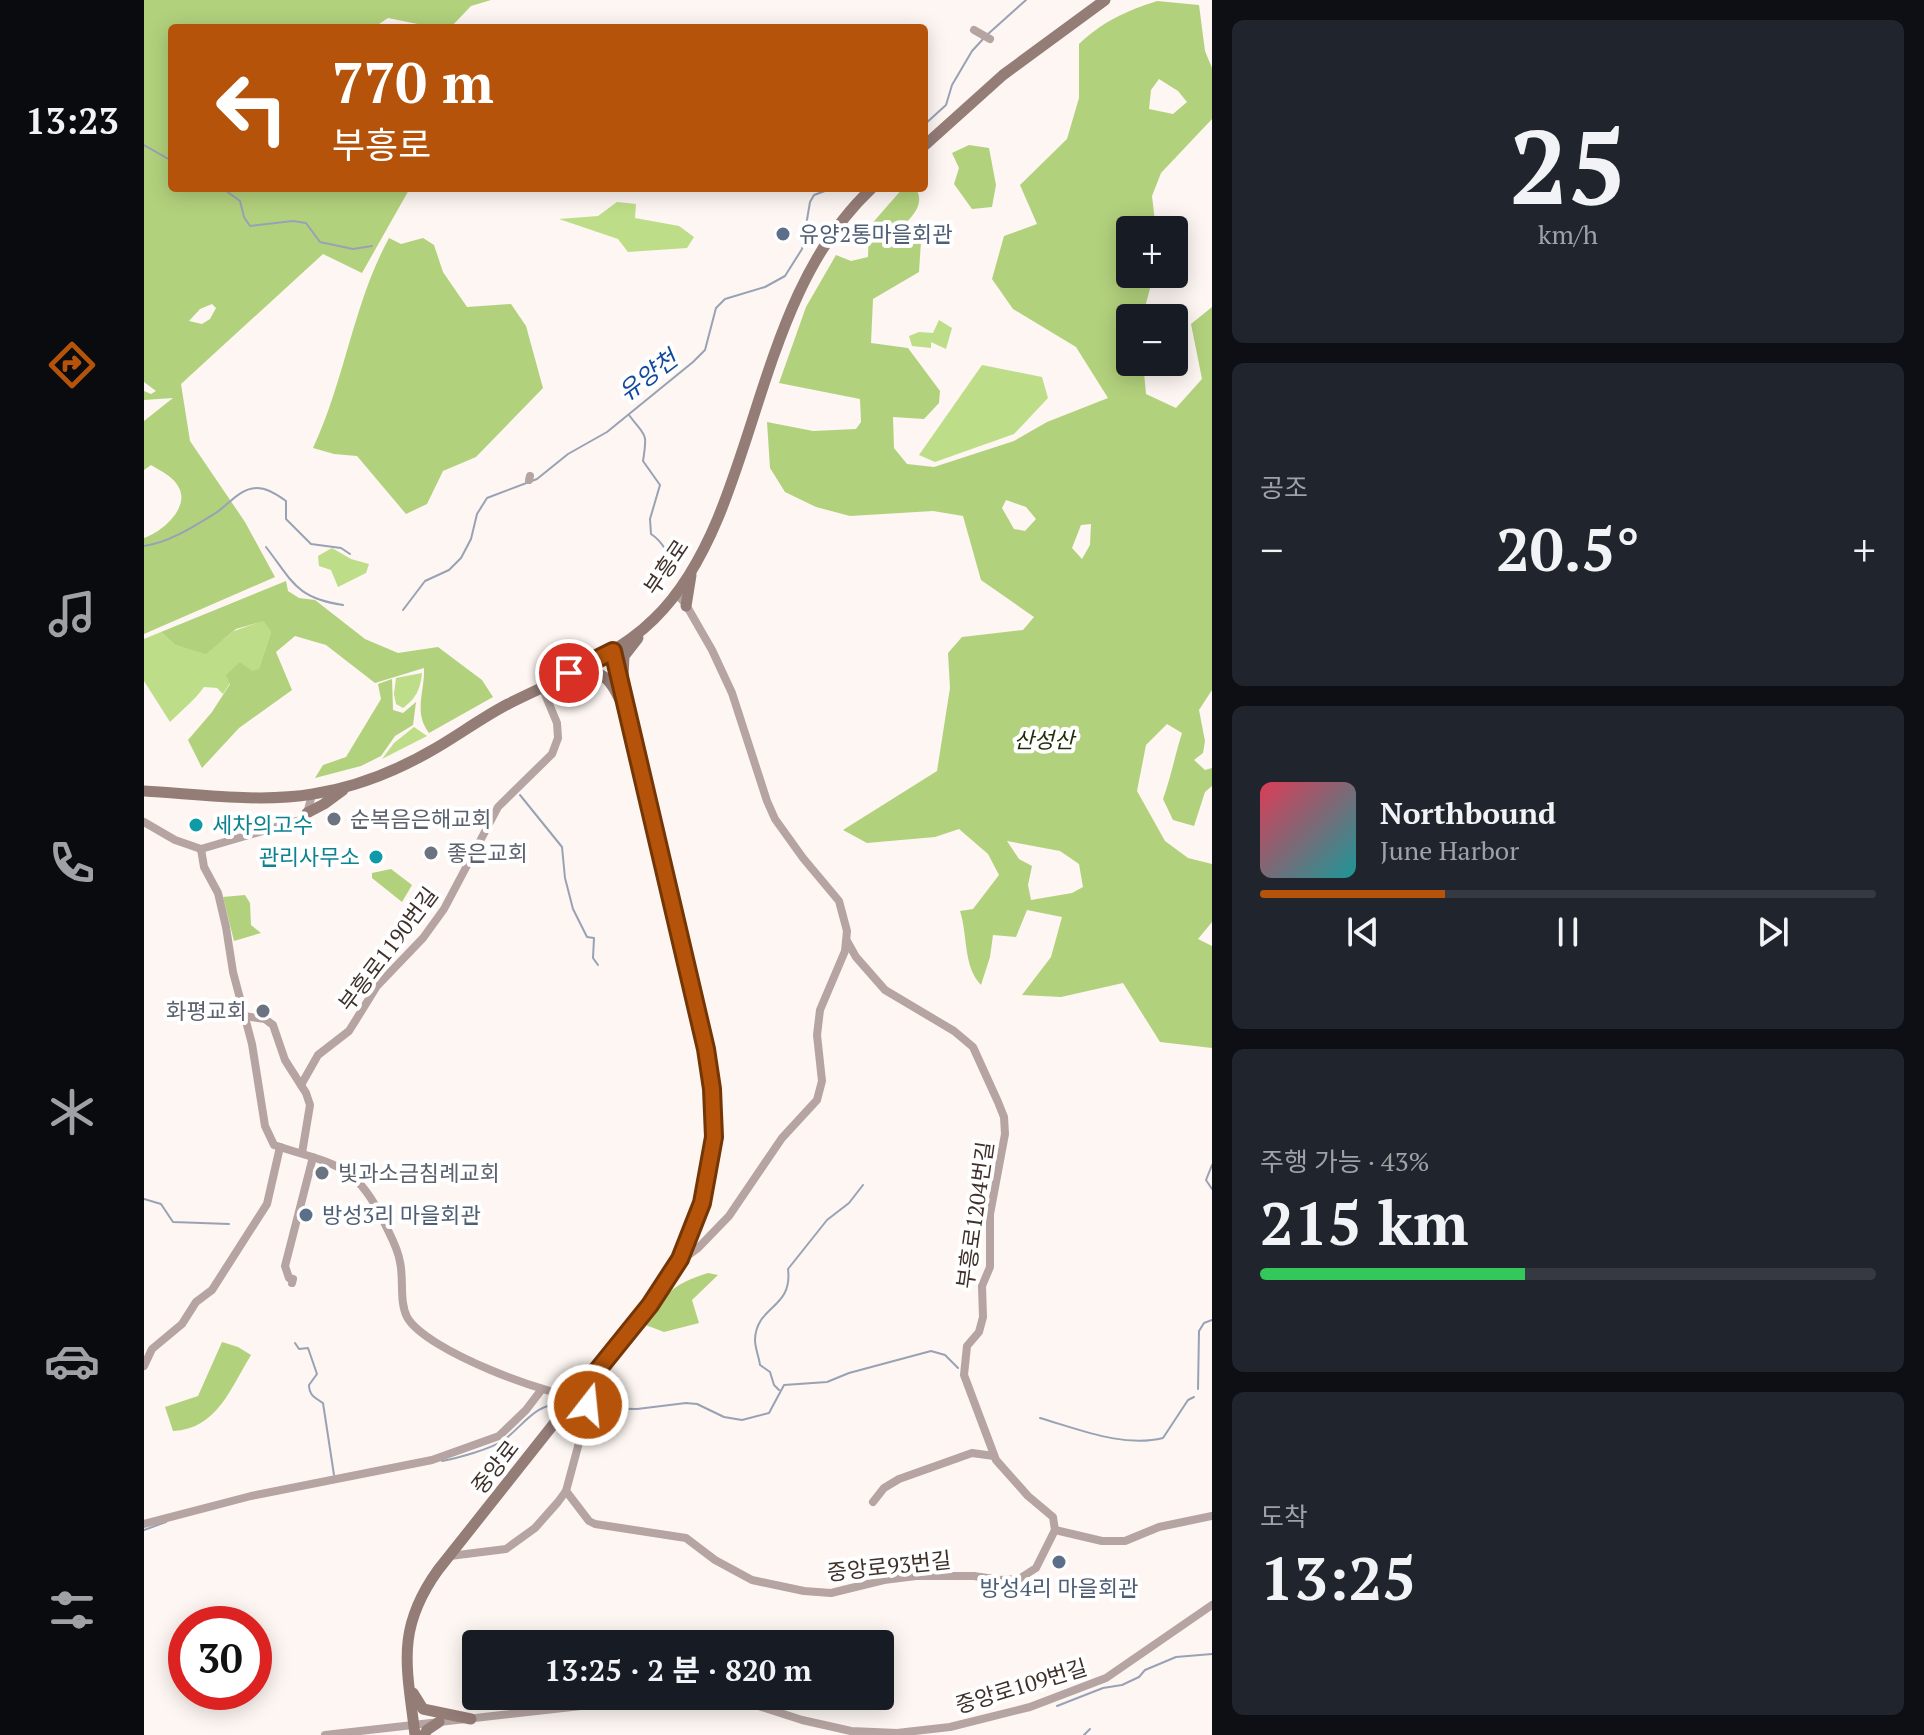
<!DOCTYPE html>
<html lang="ko">
<head>
<meta charset="utf-8">
<style>
	:root { --surface:#171b24; --page:#20242c; --text:#f1f3f6; --muted:#9ea1a6; --line:#363941; --accent:#b45309 }
	body { margin:0; font-family:"PT Serif","Noto Sans KR",serif; background:var(--page); color:var(--text); height:100vh; display:flex; flex-direction:column; font-size:30px; white-space:nowrap }
	* { box-sizing:border-box; margin:0 }
	p { font-size:26px; color:var(--muted) }
	.icon { flex:none; width:44px; height:44px; fill:none; stroke:currentColor; stroke-width:2; stroke-linecap:round; stroke-linejoin:round }
	.map { position:relative; flex:1; overflow:hidden }
	.sheet { display:flex; flex-direction:column; gap:20px; padding:20px; background:#0d0f14; width:712px }
	.sheet>* { flex:none }
	.hud { position:absolute; left:24px; top:24px; width:760px; height:168px; border-radius:8px; box-shadow:0 4px 20px #0003; background:#b45309; color:#fff; overflow:hidden }
	.fabs { position:absolute; left:972px; top:216px; display:grid; gap:16px }
	.fabs a { display:grid; place-items:center; width:72px; height:72px; border-radius:8px; background:var(--surface); box-shadow:0 4px 20px #0003; font-size:40px }
	.speed { position:absolute; left:24px; top:1606px; display:flex; gap:16px; font-size:40px; font-weight:700; text-align:center }
	.speed>* { display:grid; place-content:center; width:104px; height:104px; border-radius:50%; background:var(--surface); box-shadow:0 4px 20px #0003; line-height:1 }
	.speed .limit { border:12px solid #d22; background:#fff; color:#111 }
	.pin { position:absolute; display:grid; place-items:center; width:68px; height:68px; color:#fff; margin:-34px; border:4px solid #fff; border-radius:50%; box-shadow:0 2px 8px #0007 }
	.me { position:absolute; width:88px; margin:-44px; rotate:16deg; stroke-linejoin:round; filter:drop-shadow(0 0 6px #0008) }
	.turn { display:flex; align-items:center; gap:28px; height:168px; padding:0 32px; font-size:36px }
	.turn .icon { width:104px; height:104px; stroke-width:2.5 }
	.turn b { display:block; font-size:56px; line-height:68px }
	.big { font-size:60px; font-weight:700; line-height:1.1 }
	.sheet .card { flex:1; display:flex; flex-direction:column; justify-content:center; gap:12px; min-width:0; padding:0 28px; border-radius:12px; background:var(--page) }
	.sheet .dial { align-items:center; gap:0 }
	.dial b { font-size:104px; line-height:1 }
	.song { display:flex; align-items:center; gap:24px }
	.cover { width:96px; height:96px; border-radius:12px; background:linear-gradient(135deg,hsl(350 70% 55%),hsl(180 70% 35%)) }
	.played { height:8px; border-radius:4px; background:linear-gradient(90deg,var(--accent) 30%,var(--line) 30%) }
	.keys { display:flex; justify-content:space-around; direction:ltr }
	.heat { display:flex; justify-content:space-between; align-items:center; font-size:44px; direction:ltr }
	.charge { height:12px; border-radius:6px; background:linear-gradient(90deg,#34c759 43%,var(--line) 0) }
	.trip { position:absolute; left:318px; top:1630px; width:432px; height:80px; border-radius:8px; background:var(--surface); box-shadow:0 4px 20px #0003; font-weight:700; line-height:80px; text-align:center }
	main { display:flex; flex:1; min-height:0 }
	.dock { display:flex; flex-direction:column; width:144px; justify-content:space-around; align-items:center; background:#090b0e; color:var(--muted) }
	.dock .icon { width:56px; height:56px }
	.dock .current { color:var(--accent) }
	.dock b { font-size:36px; color:var(--text) }
	.map>svg:first-child { display:block }
	.green { fill:#bedd88 }
	.forest { fill:#b2d17c; fill-rule:evenodd }
	.lines { fill:none; stroke-linecap:round; stroke-linejoin:round }
	.stream { stroke:#99a2b5; stroke-width:2 }
	.street { stroke:#b5a4a1; stroke-width:8 }
	.secondary { stroke:#947c77; stroke-width:11 }
	.route-casing { stroke:#753606; stroke-width:20 }
	.route { stroke:#b45309; stroke-width:14 }
	.service-dot { fill:#5c6f8a; stroke:#fff; stroke-width:3 }
	.worship-dot { fill:#6b7280; stroke:#fff; stroke-width:3 }
	.culture-dot { fill:#0f9aa8; stroke:#fff; stroke-width:3 }
	.labels { text-anchor:middle; stroke-width:8; stroke-linejoin:round; paint-order:stroke }
	.service-label { font-size:22px; fill:#4e5e75; stroke:#fff; text-anchor:start }
	.street-label { font-size:22px; fill:#3f312a; stroke:#fff }
	.park-label { font-size:22px; font-style:italic; fill:#222e0a; stroke:#fff }
	.worship-label { font-size:22px; fill:#5b616d; stroke:#fff; text-anchor:start }
	.culture-label { font-size:22px; fill:#0d838f; stroke:#fff; text-anchor:start }
	.water-label { font-size:24px; font-style:italic; fill:#124a9c; stroke:#fff }
</style>
</head>
<body>
<main>
<nav class="dock">
<b>13:23</b>
<svg class="icon current" aria-label="directions" viewBox="0 0 24 24"><path d="M12 3l9 9-9 9-9-9zM9 14v-3h6M13 9l2 2-2 2"/></svg>
<svg class="icon" aria-label="music" viewBox="0 0 24 24"><path d="M9 18V5l10-2v13"/><circle cx="6" cy="18" r="3"/><circle cx="16" cy="16" r="3"/></svg>
<svg class="icon" aria-label="phone" viewBox="0 0 24 24"><path d="M5 4h4l2 5-3 2q2 4 5 5l2-3 5 2v4C11 20 4 13 5 4z"/></svg>
<svg class="icon" aria-label="climate" viewBox="0 0 24 24"><path d="M12 3v18M4 7l16 10M4 17L20 7"/></svg>
<svg class="icon" aria-label="car" viewBox="0 0 24 24"><path d="M5 17H2v-5l4-1 3-4h7l3 4 3 1v5h-3M9 17h6M6 11h13"/><circle cx="7" cy="17" r="2"/><circle cx="17" cy="17" r="2"/></svg>
<svg class="icon" aria-label="filters" viewBox="0 0 24 24"><path d="M4 7h16M4 17h16"/><circle cx="9" cy="7" r="2"/><circle cx="15" cy="17" r="2"/></svg>
</nav>
<div class="map">
<svg width="1068" height="1735" viewBox="0 0 1068 1735">
	<rect width="100%" height="100%" fill="#fdf6f2"/>
	<!-- green -->
	<g class="green">
		<path d="M 473,202 L 492,204 L 491,218 L 535,226 L 550,237 L 543,248 L 484,252 L 474,239 L 415,219 L 454,216 Z"/>
		<path d="M 795,320 L 808,328 L 802,349 L 787,342 L 787,348 L 768,346 L 765,336 L 775,332 L 789,333 Z"/>
		<path d="M 838,365 L 898,377 L 904,398 L 870,434 L 791,462 L 775,455 Z"/>
		<path d="M 188,548 L 207,559 L 225,564 L 222,573 L 194,587 L 187,570 L 175,566 L 174,556 Z"/>
		<path d="M 121,620 L 127,632 L 115,668 L 86,683 L 79,694 L 73,688 L 60,687 C 50,701 38,710 26,722 L 0,681 L 0,639 L 17,632 L 31,645 L 62,653 L 90,631 Z"/>
		<path d="M 278,673 C 276,690 272,698 259,708 L 252,704 L 250,694 L 252,678 Z"/>
		<path d="M 270,727 L 283,736 L 238,759 L 250,743 Z"/>
	</g>
	<!-- forest -->
	<g class="forest">
		<path d="M 0,0 L 347,0 L 327,6 L 306,28 L 293,28 L 244,18 L 229,28 L 28,28 L 28,188 L 266,188 L 218,273 L 179,254 L 37,384 L 46,441 L 101,522 L 131,577 L 0,634 L 0,538 C 16,533 44,510 36,490 C 31,477 18,472 7,465 L 0,470 L 0,421 L 29,398 L 0,400 L 0,391 L 7,394 L 12,391 L 0,382 ZM 68,304 L 72,308 L 66,319 L 58,324 L 45,321 L 56,309 Z"/>
		<path d="M 1013,1 L 1055,5 L 1061,51 L 1068,68 L 1068,119 L 1017,173 L 1008,196 L 1012,230 L 986,230 L 986,274 L 1010,274 L 998,318 L 986,318 L 986,362 L 999,362 L 1002,394 L 1032,408 L 1058,379 L 1047,324 L 1068,307 L 1068,690 L 1055,710 L 1061,741 L 1059,753 L 1050,760 L 1061,770 L 1068,768 L 1068,786 L 1061,792 L 1050,826 L 1029,820 L 1019,799 C 1027,777 1031,755 1038,733 L 1023,724 L 1002,745 L 993,791 L 1021,841 L 1044,858 L 1068,864 L 1068,922 L 1054,939 L 1068,946 L 1068,1048 L 1016,1042 L 979,983 L 917,997 L 878,995 L 907,957 L 918,917 L 883,910 L 872,937 L 849,935 L 846,957 L 837,985 C 819,966 824,936 816,911 L 829,909 L 855,875 L 844,854 L 815,829 L 791,837 L 723,843 L 699,830 L 793,771 L 806,688 L 804,653 L 818,637 L 879,630 L 890,617 L 837,580 L 819,516 L 789,511 L 706,516 L 672,507 L 641,492 L 626,468 L 623,422 L 669,431 L 712,429 L 717,422 L 716,399 L 635,383 L 662,307 L 692,255 L 707,261 L 724,257 L 725,227 L 759,188 L 772,188 C 783,208 763,221 750,234 L 758,247 L 777,241 L 775,272 L 729,299 L 727,343 L 764,348 L 796,391 L 795,403 L 780,419 L 749,417 L 750,448 L 763,464 L 790,467 L 870,441 L 903,422 L 964,398 L 932,347 L 869,309 L 848,279 L 860,236 L 893,224 L 876,185 L 923,139 L 935,98 L 935,44 C 958,22 982,11 1013,1 ZM 1015,79 L 1034,91 L 1043,102 L 1029,114 L 1005,109 L 1007,90 ZM 862,500 L 882,507 L 892,519 L 881,531 L 870,529 L 858,508 ZM 947,524 L 946,545 L 938,559 L 928,548 L 937,525 ZM 863,841 L 916,851 L 935,864 L 939,887 L 928,893 L 887,900 L 884,885 L 888,866 L 875,859 Z"/>
		<path d="M 825,145 L 845,148 L 852,185 L 848,207 L 828,209 L 810,184 L 815,168 L 808,153 Z"/>
		<path d="M 245,238 L 257,244 L 279,238 L 290,245 L 299,272 L 323,307 L 367,304 L 382,326 L 399,388 L 332,457 L 299,471 L 283,504 L 262,514 L 213,456 L 190,454 L 169,448 C 201,380 209,304 245,238 Z"/>
		<path d="M 142,581 L 144,591 L 155,598 L 171,600 L 221,639 L 254,653 L 294,647 L 338,680 L 349,697 L 285,733 C 269,712 281,692 280,668 L 231,683 L 182,645 L 151,636 L 132,652 L 148,690 L 95,728 L 58,768 L 44,740 L 68,712 L 86,684 L 82,675 L 96,662 L 108,671 L 115,668 L 127,632 L 120,621 L 92,629 L 62,654 L 31,645 L 17,632 Z"/>
		<path d="M 248,679 L 249,710 L 259,713 L 272,702 L 269,725 L 251,736 L 237,756 L 217,766 L 171,778 L 179,765 L 202,757 L 237,699 L 234,684 Z"/>
		<path d="M 247,869 L 268,885 L 258,902 L 228,878 L 228,873 Z"/>
		<path d="M 101,895 L 106,903 L 107,925 L 117,933 L 90,941 L 79,897 Z"/>
		<path d="M 564,1273 L 574,1275 L 548,1300 L 555,1323 L 520,1332 L 499,1324 C 523,1295 525,1285 564,1273 Z"/>
		<path d="M 78,1342 L 94,1347 L 107,1355 C 86,1389 73,1429 29,1431 L 21,1407 L 54,1396 Z"/>
	</g>
	<g class="lines">
		<!-- stream -->
		<g class="stream">
			<path d="M 844,34 L 882,0"/>
			<path d="M 780,125 L 802,105 L 808,85 L 828,51 L 840,38"/>
			<path d="M 0,145 L 28,161"/>
			<path d="M 78,188 L 96,201 L 100,217 L 106,226 L 149,221 L 162,223 L 176,242 L 209,249 L 228,246"/>
			<path d="M 485,415 C 501,437 504,430 499,461 L 516,485 L 506,519 L 507,534 C 519,542 525,553 529,568"/>
			<path d="M 0,546 C 24,543 49,527 70,514 C 84,506 95,488 113,488 C 124,488 134,495 142,501 L 142,519 L 167,544 L 197,548 L 206,554"/>
			<path d="M 122,547 C 149,582 152,598 199,605"/>
			<path d="M 259,610 L 281,581 L 305,570 L 317,558 L 327,539 L 333,514 L 343,498 L 393,479 L 424,454 L 463,432 L 549,362 L 561,350 L 572,308 L 581,299 L 621,287 L 641,276 L 658,249 L 666,202 L 670,195 L 689,188"/>
			<path d="M 376,795 L 418,847 L 421,878 L 429,909 L 443,937 L 450,938 L 449,958 L 454,965"/>
			<path d="M 1068,1165 L 1062,1180 L 1068,1189"/>
			<path d="M 0,1199 L 17,1204 L 29,1222 L 85,1224"/>
			<path d="M 151,1343 L 155,1349 L 164,1348 L 173,1374 L 165,1385 C 165,1395 171,1398 179,1403 L 190,1475"/>
			<path d="M 1054,1389 L 1055,1331 L 1060,1323 L 1068,1320"/>
			<path d="M 635,1390 L 630,1385 L 626,1372 L 616,1365 C 615,1357 611,1348 611,1340 C 612,1305 649,1309 644,1269 L 683,1220 L 705,1203 L 719,1185"/>
			<path d="M 445,1408 L 493,1409 L 542,1403 L 553,1404 L 580,1417 L 598,1420 L 625,1413 L 640,1385 L 683,1382 L 705,1373 L 787,1351 L 801,1355 L 814,1368"/>
			<path d="M 896,1418 C 934,1429 980,1448 1019,1438 L 1044,1400 L 1050,1397"/>
			<path d="M 298,1461 C 314,1458 347,1449 360,1440 C 379,1426 392,1402 419,1404"/>
			<path d="M 0,1530 L 22,1522"/>
			<path d="M 913,1706 L 959,1688 L 978,1685 L 995,1677 L 1001,1670 L 1032,1657 L 1068,1654"/>
			<path d="M 940,1735 L 946,1729"/>
		</g>
		<!-- street -->
		<g class="street">
			<path d="M 830,30 L 846,39"/>
			<path d="M 385,480 L 386,476"/>
			<path d="M 531,593 L 541,603 L 568,650 L 588,693 L 623,801 L 631,819 L 659,858 L 695,901 L 703,931 L 701,951 L 676,1010 L 673,1035 L 678,1081 L 673,1100 L 638,1138 L 585,1216 L 554,1248 L 535,1262"/>
			<path d="M 0,822 L 31,840 L 57,849"/>
			<path d="M 57,849 L 60,867 L 74,893 L 82,927 L 89,972 L 108,1044 L 121,1126 L 130,1145 C 189,1165 211,1161 240,1222 C 246,1235 254,1248 256,1262 C 260,1279 255,1301 263,1317 C 282,1351 406,1397 445,1399"/>
			<path d="M 57,849 L 156,820 L 163,813 L 168,795"/>
			<path d="M 703,941 L 712,957 L 741,990 L 810,1031 L 829,1047 L 854,1102 L 860,1117 L 861,1134 L 846,1214 L 846,1267 L 838,1286 L 839,1317 L 835,1332 L 823,1346 L 820,1375 L 852,1460 L 884,1496 L 909,1517 L 911,1530"/>
			<path d="M 100,1016 L 121,1019 L 129,1025 L 141,1060 L 162,1093 L 166,1105 L 158,1153"/>
			<path d="M 157,1085 L 174,1055 L 205,1031 L 233,986 L 279,938 L 300,909 L 354,807 L 408,754 L 414,738 L 413,723 L 398,687"/>
			<path d="M 148,1283 L 149,1279 L 145,1278 L 141,1266 L 169,1157"/>
			<path d="M 0,1366 L 8,1349 L 38,1324 L 52,1302 L 68,1290 L 123,1204 L 136,1147"/>
			<path d="M 422,1491 L 445,1521 L 451,1524 L 542,1538 L 571,1560 L 608,1580 L 660,1591 L 687,1593 L 740,1580 L 772,1576 L 830,1576 L 856,1580 L 875,1579 L 892,1568 L 911,1530"/>
			<path d="M 729,1502 L 740,1488 L 755,1479 L 828,1453 L 850,1456"/>
			<path d="M 0,1524 L 107,1496 L 288,1460 L 355,1436 L 382,1410 L 398,1389"/>
			<path d="M 911,1530 L 958,1541 L 981,1541 L 1015,1527 L 1068,1516"/>
			<path d="M 306,1556 L 362,1549 L 391,1528 L 414,1502 L 422,1491 L 443,1413 L 444,1382"/>
			<path d="M 584,1696 L 658,1720 L 707,1731 L 753,1733 L 806,1727 L 886,1707 L 962,1678 L 1068,1605"/>
			<path d="M 181,1735 L 526,1696"/>
		</g>
		<!-- secondary -->
		<g class="secondary">
			<path d="M 780,146 L 859,75 L 961,0"/>
			<path d="M 542,606 L 547,575"/>
			<path d="M 479,676 L 480,656 L 494,638"/>
			<path d="M 425,678 C 453,671 461,669 475,698"/>
			<path d="M 0,791 C 53,794 116,803 169,794 C 213,787 253,771 292,748 C 316,734 339,717 364,704 C 412,680 472,657 510,619 C 538,592 559,554 574,518 C 620,407 637,273 728,188"/>
			<path d="M 163,813 L 180,804 L 199,790"/>
			<path d="M 269,1693 L 279,1709 L 327,1719"/>
			<path d="M 271,1735 C 263,1667 251,1630 294,1570 L 523,1281 C 550,1240 567,1187 570,1138 C 574,1059 542,965 523,888 C 504,809 489,729 469,651"/>
			<path d="M 280,1735 L 283,1730 L 295,1722"/>
		</g>
	</g>
	<g class="lines">
		<defs>
			<path id="route" d="M 425,673 L 469,651 L 562,1049 L 568,1089 L 570,1137 L 558,1203 L 536,1259 L 506,1305 L 444,1382 L 444,1405"/>
		</defs>
		<!-- route casing -->
		<use href="#route" class="route-casing"/>
		<!-- route -->
		<use href="#route" class="route"/>
	</g>
	<!-- markers -->
	<g class="service-dot">
		<circle cx="639" cy="234" r="8"/>
		<circle cx="162" cy="1215" r="8"/>
		<circle cx="915" cy="1562" r="8"/>
	</g>
	<g class="worship-dot">
		<circle cx="190" cy="819" r="8"/>
		<circle cx="287" cy="853" r="8"/>
		<circle cx="119" cy="1011" r="8"/>
		<circle cx="178" cy="1173" r="8"/>
	</g>
	<g class="culture-dot">
		<circle cx="52" cy="825" r="8"/>
		<circle cx="232" cy="857" r="8"/>
	</g>
	<g class="labels">
		<!-- service labels -->
		<g class="service-label">
			<text x="655" y="242">유양2통마을회관</text>
			<text x="178" y="1223">방성3리 마을회관</text>
			<text x="915" y="1596" text-anchor="middle">방성4리 마을회관</text>
		</g>
		<!-- street labels -->
		<g class="street-label">
			<text transform="translate(522 567) rotate(-56)" y="8">부흥로</text>
			<text transform="translate(244 949) rotate(-53)" y="8">부흥로1190번길</text>
			<text transform="translate(831 1215) rotate(-82)" y="8">부흥로1204번길</text>
			<text transform="translate(351 1467) rotate(-52)" y="8">중앙로</text>
			<text transform="translate(745 1566) rotate(-6)" y="8">중앙로93번길</text>
			<text transform="translate(877 1686) rotate(-17)" y="8">중앙로109번길</text>
		</g>
		<!-- park labels -->
		<g class="park-label">
			<text x="900" y="748">산성산</text>
		</g>
		<!-- worship labels -->
		<g class="worship-label">
			<text x="206" y="827">순복음은해교회</text>
			<text x="303" y="861">좋은교회</text>
			<text x="103" y="1019" text-anchor="end">화평교회</text>
			<text x="194" y="1181">빛과소금침례교회</text>
		</g>
		<!-- culture labels -->
		<g class="culture-label">
			<text x="68" y="833">세차의고수</text>
			<text x="216" y="865" text-anchor="end">관리사무소</text>
		</g>
		<!-- water labels -->
		<g class="water-label">
			<text transform="translate(504 376) rotate(-37)" y="8">유양천</text>
		</g>
	</g>
</svg>
<div class="fabs">
<a>+</a>
<a>−</a>
</div>
<div class="speed"><div class="limit">30</div></div>
<div class="pin" style="left:425px;top:673px;background:#d93025"><svg class="icon" aria-label="arrive" viewBox="0 0 24 24"><path d="M6 21V4h12l-3 4 3 4H6"/></svg></div>
<svg class="me" style="left:444px;top:1405px" viewBox="-20 -20 40 40"><circle r="17" fill="#b45309" stroke="#fff" stroke-width="3"/><path d="M0-11L8 9 0 5-8 9z" fill="#fff"/></svg>
<div class="trip">13:25 · 2 분 · 820 m</div>
<div class="hud">
<div class="turn"><svg class="icon" aria-label="left" viewBox="0 0 24 24"><path d="M17 20v-9H6M10 6l-5 5 5 5"/></svg><div><b>770 m</b>부흥로</div></div>
</div>
</div>
<section class="sheet">
<div class="card dial"><b>25</b><p>km/h</p></div>
<div class="card"><p>공조</p>
<div class="heat"><a>−</a><b class="big">20.5°</b><a>+</a></div>
</div>
<div class="card">
<div class="song"><i class="cover"></i><div><b>Northbound</b><p>June Harbor</p></div></div>
<div class="played"></div>
<div class="keys"><svg class="icon" aria-label="previous" viewBox="0 0 24 24"><path d="M18 5L8 12l10 7zM5 5v14"/></svg><svg class="icon" aria-label="pause" viewBox="0 0 24 24"><path d="M8 5v14M16 5v14"/></svg><svg class="icon" aria-label="next" viewBox="0 0 24 24"><path d="M6 5l10 7-10 7zM19 5v14"/></svg></div>
</div>
<div class="card"><p>주행 가능 · 43%</p><b class="big">215 km</b><div class="charge"></div></div>
<div class="card"><p>도착</p><b class="big">13:25</b></div>
</section>
</main>
</body>
</html>
